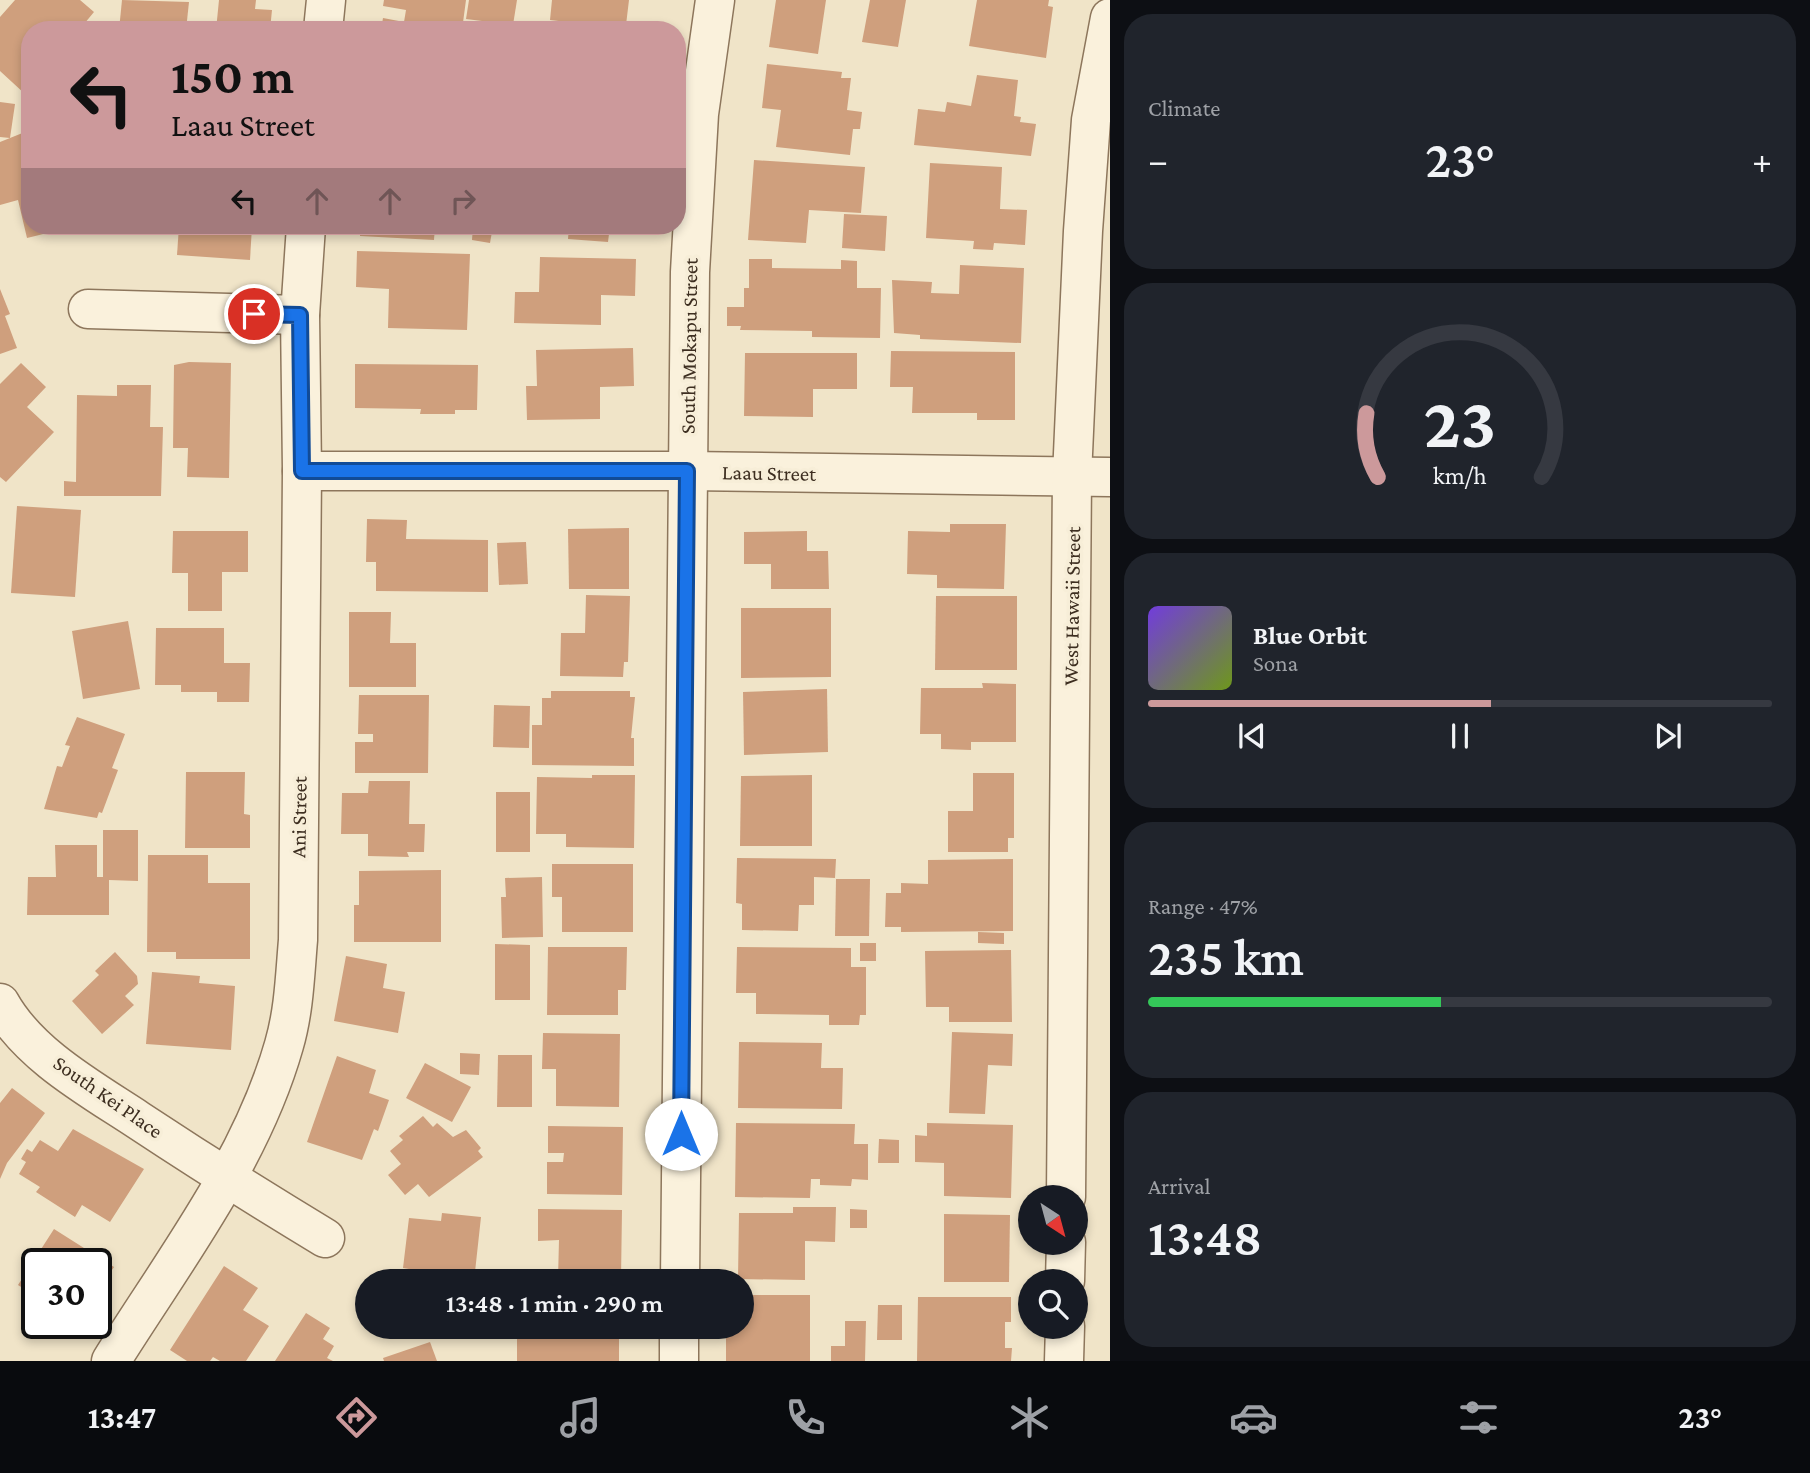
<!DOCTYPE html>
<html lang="en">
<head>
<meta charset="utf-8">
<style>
	:root { --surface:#171b24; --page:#20242c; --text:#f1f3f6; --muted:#9ea1a6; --line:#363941; --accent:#cc999b }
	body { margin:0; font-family:"Crimson Pro",serif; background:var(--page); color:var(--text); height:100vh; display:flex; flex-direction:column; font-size:26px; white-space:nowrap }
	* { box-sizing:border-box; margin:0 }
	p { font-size:23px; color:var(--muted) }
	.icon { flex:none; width:38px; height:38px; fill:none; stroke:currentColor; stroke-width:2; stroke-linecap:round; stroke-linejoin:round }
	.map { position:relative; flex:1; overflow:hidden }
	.details { display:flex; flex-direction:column; gap:14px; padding:14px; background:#0d0f14; width:700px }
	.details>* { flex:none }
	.banner { position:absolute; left:21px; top:21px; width:665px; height:214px; border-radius:28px; box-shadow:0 4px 10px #0003; background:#cc999b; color:#111; overflow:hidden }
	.needle { width:46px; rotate:144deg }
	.controls { position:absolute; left:1018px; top:1185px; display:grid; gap:14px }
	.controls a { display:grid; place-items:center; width:70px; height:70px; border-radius:50%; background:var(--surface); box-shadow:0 4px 10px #0003; font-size:35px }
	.speed { position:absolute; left:21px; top:1248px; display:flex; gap:14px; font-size:35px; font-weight:700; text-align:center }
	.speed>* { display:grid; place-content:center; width:91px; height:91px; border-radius:50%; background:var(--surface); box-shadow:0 4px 10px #0003; line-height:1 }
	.speed .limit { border:4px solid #111; border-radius:10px; background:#fff; color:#111 }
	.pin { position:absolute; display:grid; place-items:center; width:60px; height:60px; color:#fff; margin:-30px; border:4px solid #fff; border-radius:50%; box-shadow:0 2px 7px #0007 }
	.me { position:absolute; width:77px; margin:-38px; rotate:0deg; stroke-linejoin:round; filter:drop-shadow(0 0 5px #0008) }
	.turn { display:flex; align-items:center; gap:24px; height:147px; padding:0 35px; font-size:32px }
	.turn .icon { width:91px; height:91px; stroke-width:2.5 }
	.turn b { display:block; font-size:49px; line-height:60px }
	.lanes { display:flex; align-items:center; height:66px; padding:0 35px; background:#0003; justify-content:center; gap:35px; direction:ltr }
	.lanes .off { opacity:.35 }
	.big { font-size:52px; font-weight:600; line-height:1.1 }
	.details .card { flex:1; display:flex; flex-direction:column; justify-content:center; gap:10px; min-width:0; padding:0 24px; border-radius:28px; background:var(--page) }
	.details .dial { align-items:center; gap:0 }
	.dial svg { height:182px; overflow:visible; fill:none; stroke:var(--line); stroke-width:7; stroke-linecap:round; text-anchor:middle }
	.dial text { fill:var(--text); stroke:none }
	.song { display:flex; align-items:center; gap:21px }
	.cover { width:84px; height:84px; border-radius:10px; background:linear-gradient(135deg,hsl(260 70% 55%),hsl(80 70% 35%)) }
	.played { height:7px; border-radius:4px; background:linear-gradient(90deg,var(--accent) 55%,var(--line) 55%) }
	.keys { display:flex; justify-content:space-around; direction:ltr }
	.heat { display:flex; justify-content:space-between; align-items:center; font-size:38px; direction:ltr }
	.charge { height:10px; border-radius:5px; background:linear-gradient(90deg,#34c759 47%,var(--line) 0) }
	.trip { position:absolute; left:355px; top:1269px; width:399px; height:70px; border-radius:35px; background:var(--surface); box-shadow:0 4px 10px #0003; font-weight:600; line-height:70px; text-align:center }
	.menu { display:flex; height:112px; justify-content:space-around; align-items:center; background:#090b0e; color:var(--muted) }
	.menu .icon { width:49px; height:49px }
	.menu .current { color:var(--accent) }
	.menu b { font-size:32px; color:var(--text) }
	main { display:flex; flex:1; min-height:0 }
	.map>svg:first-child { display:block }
	.building { fill:#cf9f7d }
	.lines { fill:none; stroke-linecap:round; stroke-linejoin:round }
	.minor-casing { stroke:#8d765c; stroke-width:41 }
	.minor { stroke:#faf1dc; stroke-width:38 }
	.route-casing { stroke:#114b97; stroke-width:18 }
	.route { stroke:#1a73e8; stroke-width:12 }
	.labels { text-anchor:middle; stroke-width:7; stroke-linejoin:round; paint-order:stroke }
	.street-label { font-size:21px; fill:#3d2e20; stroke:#f7eed8 }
</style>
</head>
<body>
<main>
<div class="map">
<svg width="1110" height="1361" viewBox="0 0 1110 1361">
	<rect width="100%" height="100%" fill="#f0e4c8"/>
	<!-- building -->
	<g class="building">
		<path d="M 15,0 L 80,0 L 94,12 L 79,30 L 30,30 L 30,89 L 25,94 L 0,71 L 0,17 Z"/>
		<path d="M 122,0 L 189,2 L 186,30 L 119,30 Z"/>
		<path d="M 219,0 L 256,0 L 255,9 L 272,10 L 270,30 L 216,30 Z"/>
		<path d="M 384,0 L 466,0 L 462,30 L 381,30 L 383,18 L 404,22 L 406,10 L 383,6 Z"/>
		<path d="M 469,0 L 517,0 L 513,25 L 466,19 Z"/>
		<path d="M 552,0 L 629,0 L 626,25 L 649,30 L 575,30 L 576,23 L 550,20 Z"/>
		<path d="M 776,0 L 826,0 L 818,54 L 769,47 Z"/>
		<path d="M 870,0 L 906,0 L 898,47 L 862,42 Z"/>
		<path d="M 977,0 L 1049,0 L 1048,6 L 1053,7 L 1046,58 L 969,46 Z"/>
		<path d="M 767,64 L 842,72 L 841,78 L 851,78 L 847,110 L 862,112 L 860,129 L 853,129 L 850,155 L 776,147 L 781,110 L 762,108 Z"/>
		<path d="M 977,75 L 1018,80 L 1014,116 L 1021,117 L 1020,122 L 1036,124 L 1031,156 L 914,145 L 918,109 L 945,112 L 947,102 L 971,106 Z"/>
		<path d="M 0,102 L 15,104 L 10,138 L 0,137 Z"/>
		<path d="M 30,130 L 30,226 L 72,227 L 27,238 L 18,200 L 0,205 L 0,142 Z"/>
		<path d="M 754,160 L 865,167 L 861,213 L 809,210 L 806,243 L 748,240 Z"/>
		<path d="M 930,163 L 1002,167 L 1000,209 L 1027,210 L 1025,245 L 994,243 L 993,250 L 973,249 L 974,241 L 926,238 Z"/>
		<path d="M 844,214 L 887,216 L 885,251 L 842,248 Z"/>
		<path d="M 179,226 L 252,226 L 250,260 L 177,255 Z"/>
		<path d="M 360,226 L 435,226 L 434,240 L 360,236 Z"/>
		<path d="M 473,226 L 493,226 L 490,243 L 472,240 Z"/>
		<path d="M 569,226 L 610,226 L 608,242 L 568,239 Z"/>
		<path d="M 357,251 L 470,254 L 467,330 L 388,328 L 389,289 L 356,287 Z"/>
		<path d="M 540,257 L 636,259 L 635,296 L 601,295 L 601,325 L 514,323 L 515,292 L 539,292 Z"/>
		<path d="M 749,259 L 772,259 L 772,268 L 841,269 L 841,260 L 857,261 L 857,288 L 881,288 L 880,338 L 812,337 L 812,331 L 740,330 L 741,326 L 727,326 L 727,307 L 744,307 L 744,288 L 749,288 Z"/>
		<path d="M 960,265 L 1024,268 L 1021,343 L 920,339 L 920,335 L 894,333 L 892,280 L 932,282 L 931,293 L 959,294 Z"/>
		<path d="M 0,289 L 10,314 L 5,316 L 17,348 L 0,354 Z"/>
		<path d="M 633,348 L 634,386 L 600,387 L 600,419 L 527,420 L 526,386 L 537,386 L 536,350 Z"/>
		<path d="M 891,351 L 1015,352 L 1015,420 L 977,420 L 977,413 L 912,413 L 913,387 L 890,387 Z"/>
		<path d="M 745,353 L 857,353 L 857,389 L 813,389 L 813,417 L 744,416 Z"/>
		<path d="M 189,362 L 231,363 L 229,478 L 187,477 L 188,448 L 173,448 L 174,365 Z"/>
		<path d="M 21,363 L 46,387 L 27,407 L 54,432 L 6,482 L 0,477 L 0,384 Z"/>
		<path d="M 355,364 L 478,365 L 477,410 L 455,410 L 455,414 L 420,414 L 421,409 L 355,408 Z"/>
		<path d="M 117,385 L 151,385 L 150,427 L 163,427 L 161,496 L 64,496 L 64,481 L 76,482 L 77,395 L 117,396 Z"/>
		<path d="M 17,506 L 81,510 L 75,597 L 11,593 Z"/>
		<path d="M 367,519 L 407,520 L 406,539 L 488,540 L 488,592 L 376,591 L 376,562 L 366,562 Z"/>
		<path d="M 950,524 L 1006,524 L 1004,589 L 937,588 L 937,575 L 907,574 L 908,531 L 950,532 Z"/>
		<path d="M 629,528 L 629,589 L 569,589 L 568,529 Z"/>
		<path d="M 173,531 L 248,531 L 248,572 L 222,572 L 222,611 L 188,611 L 188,573 L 172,573 Z"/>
		<path d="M 807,531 L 807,551 L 828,551 L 829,589 L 771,589 L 771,564 L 744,564 L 744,532 Z"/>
		<path d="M 526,542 L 528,584 L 499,585 L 497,543 Z"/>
		<path d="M 586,595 L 630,596 L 628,662 L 624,662 L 623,677 L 560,676 L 561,633 L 585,633 Z"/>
		<path d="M 936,596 L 1017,596 L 1017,670 L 935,670 Z"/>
		<path d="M 741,608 L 831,608 L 831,677 L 741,678 Z"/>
		<path d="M 349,612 L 391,612 L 390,643 L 416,643 L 416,687 L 349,687 Z"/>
		<path d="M 128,621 L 140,689 L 83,699 L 72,631 Z"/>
		<path d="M 156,628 L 224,628 L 224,663 L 250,663 L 249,702 L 217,702 L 217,692 L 181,692 L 181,685 L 155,685 Z"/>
		<path d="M 982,683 L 1016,684 L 1016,742 L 971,742 L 971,750 L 941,749 L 941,734 L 920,734 L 921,688 L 983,688 Z"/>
		<path d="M 827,689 L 828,752 L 744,755 L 743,692 Z"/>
		<path d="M 551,691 L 630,691 L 630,697 L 635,697 L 631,738 L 634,738 L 634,766 L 532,765 L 532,725 L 542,725 L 542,698 L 551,698 Z"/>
		<path d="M 359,695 L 429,695 L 428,773 L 355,773 L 355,742 L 373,742 L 373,734 L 358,734 Z"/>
		<path d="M 494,705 L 530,706 L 529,748 L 493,747 Z"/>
		<path d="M 77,717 L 125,734 L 112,768 L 118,770 L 102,813 L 99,812 L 97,818 L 44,809 L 57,766 L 62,767 L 70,746 L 65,745 Z"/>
		<path d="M 186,772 L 245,772 L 244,814 L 250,815 L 250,848 L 185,848 Z"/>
		<path d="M 973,773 L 1014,773 L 1014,838 L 1008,838 L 1008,852 L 948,852 L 948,811 L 973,811 Z"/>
		<path d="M 592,775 L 635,775 L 634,848 L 566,847 L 566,834 L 536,834 L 537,777 L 592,778 Z"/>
		<path d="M 812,775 L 812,846 L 740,846 L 741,776 Z"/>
		<path d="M 369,781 L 410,781 L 409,824 L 425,824 L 424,852 L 407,852 L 409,857 L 368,856 L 368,834 L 341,834 L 342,793 L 368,793 Z"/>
		<rect x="496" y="792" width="34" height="60"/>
		<path d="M 103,830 L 138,830 L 138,881 L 109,880 L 109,915 L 27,915 L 28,877 L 56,877 L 55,845 L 97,845 L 97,877 L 103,877 Z"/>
		<path d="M 148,855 L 208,855 L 208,883 L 250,883 L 250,959 L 176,959 L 176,952 L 147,952 Z"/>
		<path d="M 737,858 L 836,859 L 835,878 L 814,877 L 814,905 L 799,905 L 798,931 L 742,930 L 742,904 L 736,903 Z"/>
		<path d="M 1013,859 L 1013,931 L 901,932 L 901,927 L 885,927 L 886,893 L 901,893 L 901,883 L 928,884 L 928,860 Z"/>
		<path d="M 552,864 L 633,864 L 633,932 L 562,932 L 562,897 L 552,897 Z"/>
		<path d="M 441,870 L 441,942 L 354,942 L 354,905 L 359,905 L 359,871 Z"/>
		<path d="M 542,877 L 543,937 L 502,938 L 501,897 L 506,897 L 505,878 Z"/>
		<path d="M 836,879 L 870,879 L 869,936 L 835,936 Z"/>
		<path d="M 978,932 L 1004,933 L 1004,944 L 978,943 Z"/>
		<rect x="860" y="943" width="16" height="18"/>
		<path d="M 495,944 L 530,945 L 530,1000 L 495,1000 Z"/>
		<path d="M 548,947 L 627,947 L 626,990 L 618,990 L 618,1015 L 547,1015 Z"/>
		<path d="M 737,947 L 851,948 L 851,967 L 866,967 L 866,1015 L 860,1015 L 859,1025 L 829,1025 L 829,1015 L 756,1014 L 756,993 L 736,993 Z"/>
		<path d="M 1011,950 L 1012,1022 L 949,1022 L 949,1007 L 926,1007 L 925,951 Z"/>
		<path d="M 115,952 L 137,976 L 138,984 L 125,996 L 134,1005 L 102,1034 L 72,1001 L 99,975 L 95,971 Z"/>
		<path d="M 346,956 L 387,964 L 383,988 L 405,992 L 398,1033 L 334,1021 Z"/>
		<path d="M 152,972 L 200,976 L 199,983 L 235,986 L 231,1050 L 146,1044 Z"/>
		<path d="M 952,1032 L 1013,1034 L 1012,1066 L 988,1065 L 985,1114 L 949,1113 Z"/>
		<path d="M 543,1033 L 620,1034 L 619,1107 L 556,1106 L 556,1069 L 542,1069 Z"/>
		<path d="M 739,1042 L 822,1043 L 821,1068 L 843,1068 L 842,1109 L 738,1108 Z"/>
		<path d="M 460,1053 L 480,1054 L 479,1075 L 460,1074 Z"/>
		<path d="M 498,1055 L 532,1055 L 532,1107 L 497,1107 Z"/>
		<path d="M 337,1056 L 376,1070 L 369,1093 L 389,1100 L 378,1131 L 374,1129 L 362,1160 L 307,1142 Z"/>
		<path d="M 425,1063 L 471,1087 L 452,1122 L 406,1098 Z"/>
		<path d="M 12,1088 L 45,1113 L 7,1163 L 0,1179 L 0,1103 Z"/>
		<path d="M 423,1116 L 433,1127 L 437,1123 L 453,1137 L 466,1130 L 481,1148 L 478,1151 L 483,1157 L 429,1197 L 418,1184 L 405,1195 L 388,1175 L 401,1164 L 390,1151 L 403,1140 L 399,1136 Z"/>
		<path d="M 736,1123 L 855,1124 L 854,1144 L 868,1144 L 868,1180 L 852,1179 L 851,1186 L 820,1185 L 820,1179 L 811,1179 L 810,1198 L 735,1197 Z"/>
		<path d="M 927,1123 L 1013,1125 L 1011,1198 L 944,1196 L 944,1163 L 915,1162 L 915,1135 L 927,1136 Z"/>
		<path d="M 548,1126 L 623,1127 L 622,1195 L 547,1194 L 547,1162 L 563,1162 L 564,1153 L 548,1153 Z"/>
		<path d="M 73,1129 L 144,1169 L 110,1222 L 82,1205 L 75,1217 L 36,1192 L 40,1187 L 19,1174 L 26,1162 L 21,1159 L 27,1149 L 32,1152 L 40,1140 L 58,1151 Z"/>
		<path d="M 879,1139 L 899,1140 L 899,1163 L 878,1163 Z"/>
		<path d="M 793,1207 L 836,1207 L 835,1242 L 805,1241 L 805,1280 L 738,1279 L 739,1213 L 793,1213 Z"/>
		<path d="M 538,1209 L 622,1210 L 621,1279 L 558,1279 L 559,1240 L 538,1241 Z"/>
		<path d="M 850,1209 L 867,1210 L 867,1228 L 850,1228 Z"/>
		<path d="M 442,1213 L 481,1217 L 474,1281 L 408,1281 L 409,1269 L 403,1268 L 409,1218 L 441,1221 Z"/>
		<path d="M 944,1214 L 1010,1215 L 1009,1282 L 944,1282 Z"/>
		<path d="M 54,1229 L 114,1267 L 96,1293 L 96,1264 L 37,1264 L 37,1297 L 18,1285 Z"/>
		<path d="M 224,1266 L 258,1288 L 243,1310 L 269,1326 L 246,1361 L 220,1361 L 213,1357 L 210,1361 L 187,1361 L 170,1350 Z"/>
		<path d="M 742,1295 L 810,1295 L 810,1361 L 726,1361 L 726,1326 L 742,1326 Z"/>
		<path d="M 918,1297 L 1011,1297 L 1011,1322 L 1005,1322 L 1005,1348 L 1012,1348 L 1011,1361 L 917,1361 Z"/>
		<path d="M 878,1305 L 902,1305 L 902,1340 L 877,1340 Z"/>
		<path d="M 306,1313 L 330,1328 L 323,1339 L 334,1346 L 327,1358 L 333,1361 L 275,1361 Z"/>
		<path d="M 845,1321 L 866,1321 L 865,1361 L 831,1361 L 831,1346 L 845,1346 Z"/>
		<path d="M 517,1326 L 592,1326 L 592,1333 L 619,1333 L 619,1361 L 517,1361 Z"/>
		<path d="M 430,1342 L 437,1361 L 384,1361 L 383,1358 Z"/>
	</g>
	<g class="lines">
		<defs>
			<g id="minor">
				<path d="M 323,30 L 326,0"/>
				<path d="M 88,309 L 300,315"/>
				<path d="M 302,471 L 687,471 L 1110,477"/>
				<path d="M 0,1003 C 29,1055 91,1089 138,1120 C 200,1161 262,1200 325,1238"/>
				<path d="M 1066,1197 L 1072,476 L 1083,231 L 1091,120 L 1110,18"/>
				<path d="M 680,1281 L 690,272 L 699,114 L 715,0"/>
				<path d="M 1065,1281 L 1066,1242"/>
				<path d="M 111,1361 C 174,1260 251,1161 284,1045 C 294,1011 295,975 298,940 L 302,471 L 300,315 L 306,226"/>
				<path d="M 679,1361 L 679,1326"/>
				<path d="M 1064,1361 L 1065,1326"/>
			</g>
		</defs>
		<!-- minor casing -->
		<use href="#minor" class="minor-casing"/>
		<!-- minor -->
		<use href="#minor" class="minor"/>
	</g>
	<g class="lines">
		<defs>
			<path id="route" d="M 254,314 L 300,315 L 302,471 L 687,471 L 681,1134"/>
		</defs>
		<!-- route casing -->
		<use href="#route" class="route-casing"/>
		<!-- route -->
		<use href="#route" class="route"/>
	</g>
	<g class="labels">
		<!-- street labels -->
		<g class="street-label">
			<text transform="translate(689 346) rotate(-89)" y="7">South Mokapu Street</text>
			<text transform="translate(769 473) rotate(1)" y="7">Laau Street</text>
			<text transform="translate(1072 606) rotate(-89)" y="7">West Hawaii Street</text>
			<text transform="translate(299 817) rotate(-89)" y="7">Ani Street</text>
			<text transform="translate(108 1097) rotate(35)" y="7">South Kei Place</text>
		</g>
	</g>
</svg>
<div class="controls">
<a><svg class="needle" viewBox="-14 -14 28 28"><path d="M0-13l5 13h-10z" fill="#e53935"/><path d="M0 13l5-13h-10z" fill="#9ea1a6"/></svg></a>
<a><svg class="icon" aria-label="search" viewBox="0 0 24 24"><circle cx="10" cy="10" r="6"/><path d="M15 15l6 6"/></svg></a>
</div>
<div class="speed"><div class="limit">30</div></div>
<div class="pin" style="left:254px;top:314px;background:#d93025"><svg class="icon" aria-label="arrive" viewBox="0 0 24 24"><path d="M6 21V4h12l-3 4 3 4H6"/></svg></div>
<svg class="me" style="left:681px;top:1134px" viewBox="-20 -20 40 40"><circle r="19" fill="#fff"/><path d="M0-13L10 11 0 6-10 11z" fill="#1a73e8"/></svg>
<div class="trip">13:48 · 1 min · 290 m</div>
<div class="banner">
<div class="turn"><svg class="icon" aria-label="left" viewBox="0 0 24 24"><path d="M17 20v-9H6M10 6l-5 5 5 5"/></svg><div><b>150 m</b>Laau Street</div></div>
<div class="lanes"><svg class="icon" aria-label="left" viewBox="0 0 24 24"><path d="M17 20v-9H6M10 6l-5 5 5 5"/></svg><svg class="icon off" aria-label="ahead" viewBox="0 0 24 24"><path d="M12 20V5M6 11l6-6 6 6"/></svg><svg class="icon off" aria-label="ahead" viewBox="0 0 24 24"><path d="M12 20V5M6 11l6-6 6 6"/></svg><svg class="icon off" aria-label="right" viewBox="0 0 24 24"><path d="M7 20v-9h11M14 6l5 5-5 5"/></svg></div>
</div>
</div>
<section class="details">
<div class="card"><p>Climate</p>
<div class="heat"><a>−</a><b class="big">23°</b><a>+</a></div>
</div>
<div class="card dial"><svg viewBox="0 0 100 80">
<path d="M14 69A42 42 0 1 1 86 69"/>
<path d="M14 69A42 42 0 0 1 9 41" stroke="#cc999b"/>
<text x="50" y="56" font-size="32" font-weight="700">23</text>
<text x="50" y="72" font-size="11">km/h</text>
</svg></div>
<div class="card">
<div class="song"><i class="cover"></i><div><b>Blue Orbit</b><p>Sona</p></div></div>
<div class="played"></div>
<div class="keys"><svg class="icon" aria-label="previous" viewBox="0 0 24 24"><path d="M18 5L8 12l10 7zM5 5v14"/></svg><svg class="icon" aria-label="pause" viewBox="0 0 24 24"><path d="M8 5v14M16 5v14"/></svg><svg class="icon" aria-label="next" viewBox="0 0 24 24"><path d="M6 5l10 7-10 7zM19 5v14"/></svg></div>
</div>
<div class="card"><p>Range · 47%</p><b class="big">235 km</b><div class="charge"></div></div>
<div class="card"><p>Arrival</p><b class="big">13:48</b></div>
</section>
</main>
<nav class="menu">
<b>13:47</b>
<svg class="icon current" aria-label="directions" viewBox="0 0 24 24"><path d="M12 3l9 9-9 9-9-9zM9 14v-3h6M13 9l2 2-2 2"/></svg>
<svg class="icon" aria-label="music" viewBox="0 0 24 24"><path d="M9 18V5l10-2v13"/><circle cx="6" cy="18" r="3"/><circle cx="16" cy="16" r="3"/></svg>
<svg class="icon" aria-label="phone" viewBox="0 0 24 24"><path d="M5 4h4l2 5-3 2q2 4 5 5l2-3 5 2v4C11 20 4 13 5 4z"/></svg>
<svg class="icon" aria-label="climate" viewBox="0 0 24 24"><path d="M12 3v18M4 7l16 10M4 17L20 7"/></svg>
<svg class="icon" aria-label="car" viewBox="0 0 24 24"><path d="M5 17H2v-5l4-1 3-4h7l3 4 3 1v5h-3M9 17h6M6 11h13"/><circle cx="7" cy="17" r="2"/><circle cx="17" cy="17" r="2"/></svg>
<svg class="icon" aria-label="filters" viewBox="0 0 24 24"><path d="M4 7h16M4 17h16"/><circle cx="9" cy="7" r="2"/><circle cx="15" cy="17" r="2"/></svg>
<b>23°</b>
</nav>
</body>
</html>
